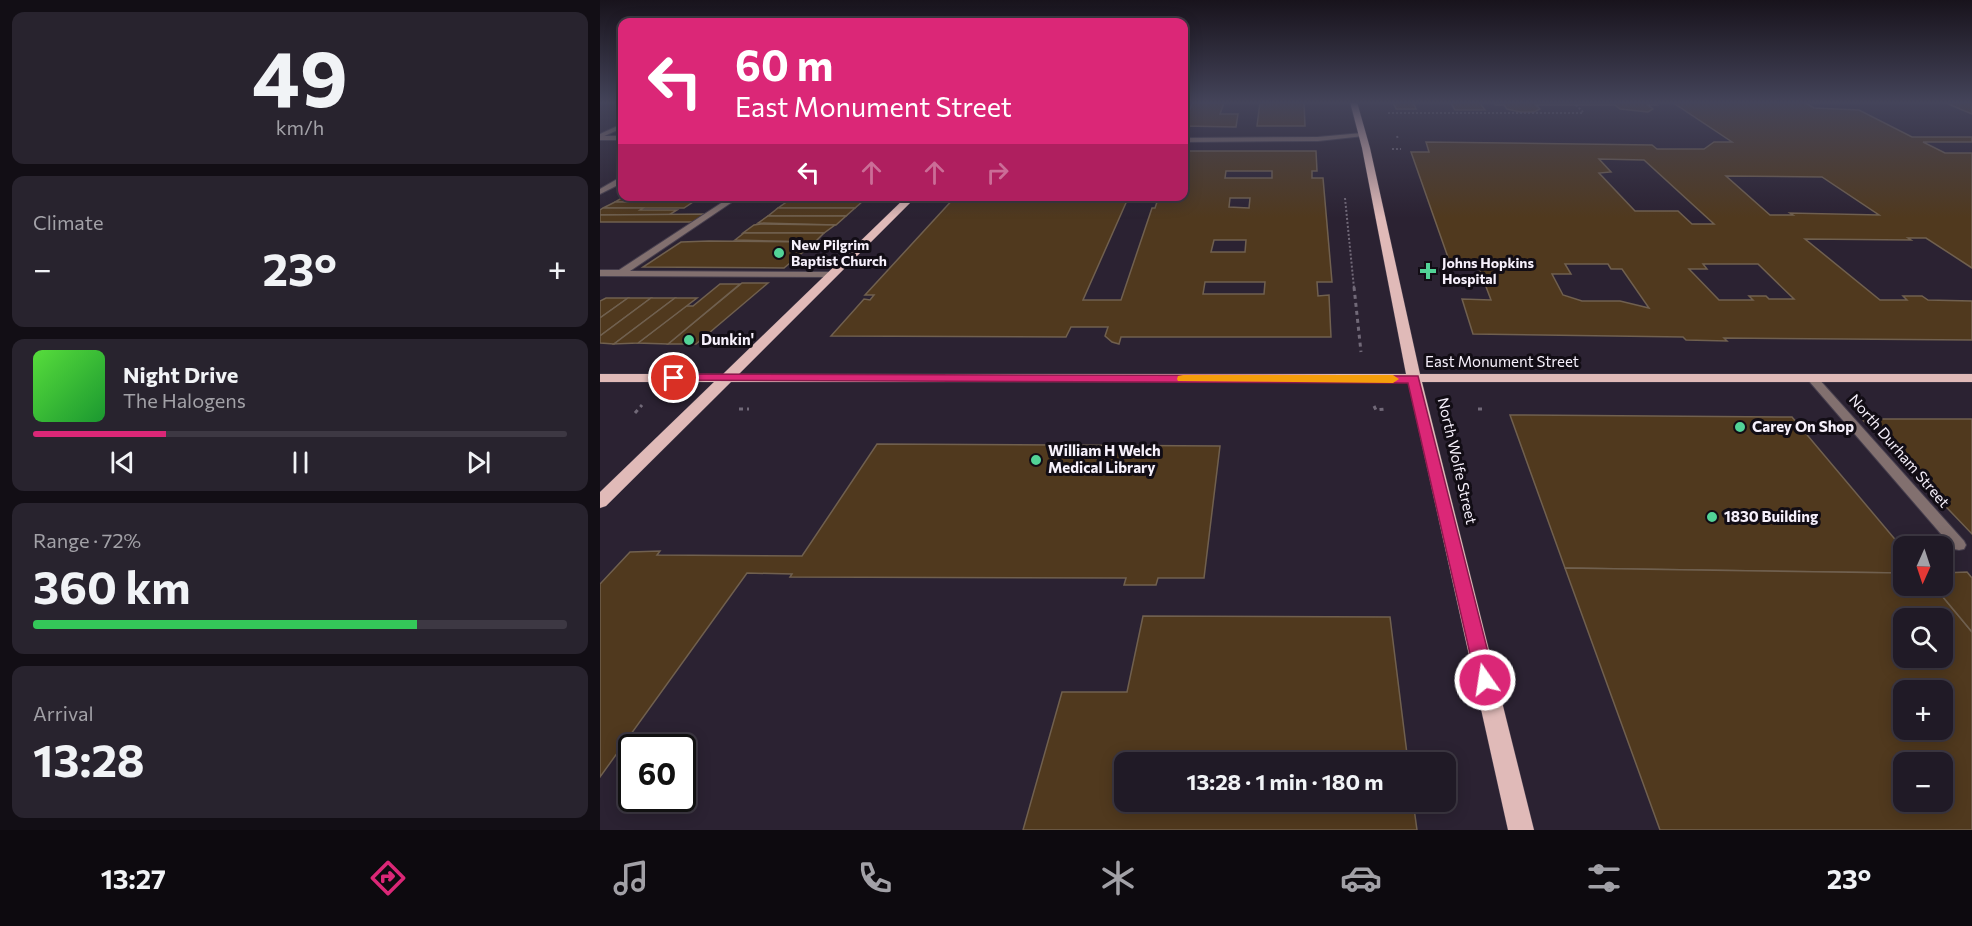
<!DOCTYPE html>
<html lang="en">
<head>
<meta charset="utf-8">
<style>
	:root { --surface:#201a26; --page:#28232e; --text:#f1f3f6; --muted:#a2a1a7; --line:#3d3843; --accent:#db2777 }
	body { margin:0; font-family:Commissioner,sans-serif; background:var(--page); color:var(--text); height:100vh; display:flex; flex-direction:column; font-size:22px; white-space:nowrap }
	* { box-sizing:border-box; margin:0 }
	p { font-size:20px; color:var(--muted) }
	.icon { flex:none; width:33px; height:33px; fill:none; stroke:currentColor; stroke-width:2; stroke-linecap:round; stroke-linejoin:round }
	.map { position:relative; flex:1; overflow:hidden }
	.details { display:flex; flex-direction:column; gap:12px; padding:12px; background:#120e15; width:600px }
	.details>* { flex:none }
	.banner { position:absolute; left:18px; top:18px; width:570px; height:183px; border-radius:12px; box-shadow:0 3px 15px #0003,0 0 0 2px var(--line); background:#db2777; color:#fff; overflow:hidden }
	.needle { width:39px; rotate:183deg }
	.fabs { position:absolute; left:1293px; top:536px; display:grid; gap:12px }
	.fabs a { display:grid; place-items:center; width:60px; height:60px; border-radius:12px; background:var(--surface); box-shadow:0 3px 15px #0003,0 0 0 2px var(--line); font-size:30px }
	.speed { position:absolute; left:18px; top:734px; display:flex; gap:12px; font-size:30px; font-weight:700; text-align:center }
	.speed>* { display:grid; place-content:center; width:78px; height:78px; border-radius:50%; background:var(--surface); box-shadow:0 3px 15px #0003,0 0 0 2px var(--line); line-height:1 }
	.speed .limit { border:3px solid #111; border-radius:9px; background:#fff; color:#111 }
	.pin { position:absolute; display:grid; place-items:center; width:51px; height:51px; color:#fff; margin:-26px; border:3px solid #fff; border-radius:50%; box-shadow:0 2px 6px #0007 }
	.me { position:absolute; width:66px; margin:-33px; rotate:347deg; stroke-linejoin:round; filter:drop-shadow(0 0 4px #0008) }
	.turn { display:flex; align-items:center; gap:21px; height:126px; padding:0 18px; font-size:27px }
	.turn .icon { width:78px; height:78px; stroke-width:2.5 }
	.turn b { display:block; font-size:42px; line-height:51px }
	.lanes { display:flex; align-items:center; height:57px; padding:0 18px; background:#0003; justify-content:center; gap:30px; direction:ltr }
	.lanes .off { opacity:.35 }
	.big { font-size:45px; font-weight:700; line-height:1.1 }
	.details .widget { flex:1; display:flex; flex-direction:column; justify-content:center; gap:9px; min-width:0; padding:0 21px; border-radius:12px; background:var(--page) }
	.details .dial { align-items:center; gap:0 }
	.dial b { font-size:78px; line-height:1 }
	.song { display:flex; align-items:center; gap:18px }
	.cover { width:72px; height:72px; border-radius:9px; background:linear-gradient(135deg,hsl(110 70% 55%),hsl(130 70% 35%)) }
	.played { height:6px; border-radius:3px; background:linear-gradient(90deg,var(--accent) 25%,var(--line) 25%) }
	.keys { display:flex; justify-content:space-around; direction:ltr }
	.heat { display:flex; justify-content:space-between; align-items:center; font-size:33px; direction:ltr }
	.charge { height:9px; border-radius:4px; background:linear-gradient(90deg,#34c759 72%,var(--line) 0) }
	.trip { position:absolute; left:514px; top:752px; width:342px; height:60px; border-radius:12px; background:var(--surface); box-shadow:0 3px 15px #0003,0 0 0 2px var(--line); font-weight:700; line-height:60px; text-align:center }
	.menu { display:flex; height:96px; justify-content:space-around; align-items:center; background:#0d0a0f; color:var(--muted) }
	.menu .icon { width:42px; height:42px }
	.menu .active { color:var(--accent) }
	.menu b { font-size:27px; color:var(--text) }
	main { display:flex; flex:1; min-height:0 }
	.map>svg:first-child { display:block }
	.building { fill:#50391e; stroke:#70604f; stroke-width:1.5; fill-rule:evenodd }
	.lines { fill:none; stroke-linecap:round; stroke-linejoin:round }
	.lane-casing { stroke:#473f4e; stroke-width:2 }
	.street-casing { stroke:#473f4e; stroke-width:2 }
	.primary-casing { stroke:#473f4e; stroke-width:1 }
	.path-far1 { stroke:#716978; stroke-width:2; stroke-dasharray:2 2; stroke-linecap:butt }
	.path { stroke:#716978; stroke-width:3; stroke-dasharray:4 4; stroke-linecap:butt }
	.lane { fill:#82706f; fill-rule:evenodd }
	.street { fill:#82706f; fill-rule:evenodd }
	.primary { fill:#e0bab8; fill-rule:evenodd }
	.route { fill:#db2777; stroke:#8e194d; stroke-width:1.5 }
	.slow { fill:#f59e0b }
	.poi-dot { fill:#52d397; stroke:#120d15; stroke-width:2 }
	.labels { text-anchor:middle; stroke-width:6; stroke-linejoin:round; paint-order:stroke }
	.far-poi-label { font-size:14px; font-weight:bold; fill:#f6f0fb; stroke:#120d15; text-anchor:start }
	.poi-label { font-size:15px; font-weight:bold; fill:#f6f0fb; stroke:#120d15; text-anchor:start }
	.street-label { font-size:15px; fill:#f6f0fb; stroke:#120d15 }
</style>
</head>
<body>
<main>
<section class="details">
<div class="widget dial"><b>49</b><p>km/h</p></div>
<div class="widget"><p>Climate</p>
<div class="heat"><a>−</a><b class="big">23°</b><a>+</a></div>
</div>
<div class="widget">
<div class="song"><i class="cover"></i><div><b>Night Drive</b><p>The Halogens</p></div></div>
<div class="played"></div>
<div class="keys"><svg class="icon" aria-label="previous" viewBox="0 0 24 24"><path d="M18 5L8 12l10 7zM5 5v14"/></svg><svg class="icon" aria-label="pause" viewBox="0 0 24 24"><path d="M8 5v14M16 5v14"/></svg><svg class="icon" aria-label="next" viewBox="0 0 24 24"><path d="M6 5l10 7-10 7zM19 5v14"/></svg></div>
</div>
<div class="widget"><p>Range · 72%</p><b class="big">360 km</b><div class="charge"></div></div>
<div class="widget"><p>Arrival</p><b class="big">13:28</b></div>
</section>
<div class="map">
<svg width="1372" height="830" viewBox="0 0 1372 830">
	<rect width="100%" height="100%" fill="#2b2232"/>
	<!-- building -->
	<g class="building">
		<path d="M 660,102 L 704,102 L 705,126 L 657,126 Z"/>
		<path d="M 793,102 L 813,102 L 816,109 L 796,109 Z"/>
		<path d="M 850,102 L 879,102 L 885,110 L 855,110 Z"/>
		<path d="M 893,102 L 1053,102 L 1057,105 L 1048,105 L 1053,109 L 1048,112 L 1020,109 L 1015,105 L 936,105 L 940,109 L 934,112 L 920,112 L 907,109 L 904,105 L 895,105 Z"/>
		<path d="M 1072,102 L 1204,102 L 1214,108 L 1259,110 L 1312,137 L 1372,137 L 1372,142 L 1323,142 L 1345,153 L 1372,153 L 1372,268 L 1326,238 L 1308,238 L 1311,240 L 1205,239 L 1280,300 L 1307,300 L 1303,296 L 1322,296 L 1328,300 L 1372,301 L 1372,340 L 1124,338 L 1127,341 L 1086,340 L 1083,337 L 873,334 L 862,299 L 891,300 L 877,263 L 850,263 L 811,152 L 829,152 L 826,142 L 1052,145 L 1057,149 L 1104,149 L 1114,142 L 1132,142 ZM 999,159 L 1044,160 L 1114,224 L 1092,224 L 1078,211 L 1035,211 L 999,173 L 1011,172 ZM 1126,176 L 1222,177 L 1279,215 L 1190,213 L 1193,215 L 1170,215 ZM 965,264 L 1008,264 L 1011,269 L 1022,269 L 1049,308 L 1020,301 L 982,301 L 963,295 L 952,274 L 971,274 ZM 1103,264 L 1158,264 L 1194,299 L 1169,299 L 1166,296 L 1149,296 L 1153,300 L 1119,300 L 1089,269 L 1107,269 Z"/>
		<path d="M 1344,102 L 1372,102 L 1372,114 L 1360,109 Z"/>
		<path d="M 592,103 L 624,103 L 620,114 L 638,114 L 636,127 L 584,126 Z"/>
		<path d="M 584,151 L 716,151 L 717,171 L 712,171 L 712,178 L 723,178 L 732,282 L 717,282 L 718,296 L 729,295 L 731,337 L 521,337 L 519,344 L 512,342 L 505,336 L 508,327 L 471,327 L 466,337 L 231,336 L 264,299 L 270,300 L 274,295 L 265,295 L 356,196 L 529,196 L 483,300 L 521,300 L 552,208 L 555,208 L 559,196 L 584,196 ZM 626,171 L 672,171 L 672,178 L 625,178 ZM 630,198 L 650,198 L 649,208 L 629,207 ZM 614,240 L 646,240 L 645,252 L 611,252 ZM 605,282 L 665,282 L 664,294 L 603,294 Z"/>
		<path d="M 25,196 L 63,196 L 88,198 L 81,202 L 15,202 Z"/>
		<path d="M 193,196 L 269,196 L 263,201 L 188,201 Z"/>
		<path d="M 188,201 L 263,201 L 255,208 L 178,208 Z"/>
		<path d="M 15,202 L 93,202 L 84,208 L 3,208 Z"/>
		<path d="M 3,208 L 43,208 L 40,210 L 77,210 L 69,215 L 0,215 L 0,210 Z"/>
		<path d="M 178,208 L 255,208 L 246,216 L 168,216 Z"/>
		<path d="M 106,214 L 95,222 L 0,222 L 0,215 Z"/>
		<path d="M 168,216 L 246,216 L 236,225 L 158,223 Z"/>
		<path d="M 161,224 L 235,225 L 224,233 L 143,233 L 154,225 Z"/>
		<path d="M 144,233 L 224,233 L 215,242 L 135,240 Z"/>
		<path d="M 81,242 L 109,241 L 215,242 L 184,268 L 43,267 Z"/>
		<path d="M 142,283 L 168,283 L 96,344 L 68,344 Z"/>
		<path d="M 120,284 L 140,284 L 68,344 L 38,343 L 86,306 L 93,306 Z"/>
		<path d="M 6,298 L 28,298 L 0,318 L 0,301 Z"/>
		<path d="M 28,298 L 51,298 L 0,336 L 0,318 Z"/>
		<path d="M 51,298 L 75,298 L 14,344 L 0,343 L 0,336 Z"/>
		<path d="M 75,298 L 97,298 L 38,343 L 14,344 Z"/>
		<path d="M 910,415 L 1192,417 L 1304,550 L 1304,573 L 965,568 Z"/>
		<path d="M 1262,419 L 1372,419 L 1372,534 Z"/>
		<path d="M 277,444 L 620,446 L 604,578 L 558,578 L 556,585 L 524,585 L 526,578 L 190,577 L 192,574 L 147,573 L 0,777 L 0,584 L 30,552 L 60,551 L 57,555 L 202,556 Z"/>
		<path d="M 965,568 L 1304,573 L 1304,585 L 1333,585 L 1372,632 L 1372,830 L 1060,830 ZM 1304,618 L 1342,618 L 1342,657 L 1304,657 ZM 1304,690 L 1342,690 L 1342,729 L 1304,729 ZM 1304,762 L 1342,762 L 1342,801 L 1304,801 Z"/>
		<path d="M 1367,572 L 1372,578 L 1372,632 L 1333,585 L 1342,585 L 1342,573 Z"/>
		<path d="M 543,616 L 790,617 L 808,762 L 525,762 L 525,801 L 813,801 L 817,830 L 423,830 L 462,692 L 527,692 Z"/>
	</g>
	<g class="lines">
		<defs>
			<g id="lane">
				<path d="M 22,124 L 22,128 L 0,138 L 0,134 Z"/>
				<path d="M 132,196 L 141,196 L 30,271 L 232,272 L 237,275 L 235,277 L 0,276 L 0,270 L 19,270 Z"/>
				<path d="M 1213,376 L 1217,377 L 1364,541 L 1366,545 L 1364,549 L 1359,550 L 1354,549 L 1209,381 L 1207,379 Z"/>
			</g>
			<g id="street">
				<path d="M 762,133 L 764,134 L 764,136 L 718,141 L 584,142 L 584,138 L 718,137 Z"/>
				<rect x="0" y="136" width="22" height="4"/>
				<path d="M 19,178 L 22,178 L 22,183 L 0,194 L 0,189 Z"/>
			</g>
			<path id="primary" d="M 750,102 L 757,102 L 770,148 L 820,374 L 1372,374 L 1372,382 L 822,382 L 934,830 L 908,830 L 808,382 L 131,382 L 6,506 L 0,508 L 0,492 L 114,382 L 0,382 L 0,374 L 123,374 L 307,196 L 317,196 L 139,374 L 806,374 L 762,148 Z"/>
		</defs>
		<!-- lane casing -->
		<use href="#lane" class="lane-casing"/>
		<!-- street casing -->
		<use href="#street" class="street-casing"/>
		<!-- primary casing -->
		<use href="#primary" class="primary-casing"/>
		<!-- path-far1 -->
		<g class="path-far1">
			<path d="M 976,105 L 984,113"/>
			<path d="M 788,113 L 984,113"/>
			<path d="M 797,136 L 798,139"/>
			<path d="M 792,149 L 801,149"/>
			<path d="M 745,198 L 754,288"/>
		</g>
		<!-- path -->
		<g class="path">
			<path d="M 754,287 L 761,352"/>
			<path d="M 774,406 L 776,410 L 785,409"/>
			<path d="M 139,409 L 149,409"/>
			<path d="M 878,409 L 886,409"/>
			<path d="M 35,413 L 42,405"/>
		</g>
		<!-- lane -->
		<use href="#lane" class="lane"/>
		<!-- street -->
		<use href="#street" class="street"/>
		<!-- primary -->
		<use href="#primary" class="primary"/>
	</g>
	<!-- sky -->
	<linearGradient id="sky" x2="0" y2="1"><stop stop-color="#18131c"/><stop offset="0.47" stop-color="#44445a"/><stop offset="1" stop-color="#44445a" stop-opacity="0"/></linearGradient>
	<rect width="1372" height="218" fill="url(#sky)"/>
	<!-- route -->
	<path class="route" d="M 74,374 L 818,376 L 895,680 L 892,686 L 885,689 L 878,686 L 876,680 L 808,383 L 69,380 L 67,378 L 69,375 Z"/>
	<!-- slow -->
	<path class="slow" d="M 583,375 L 793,375 L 799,379 L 793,383 L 578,381 L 577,379 L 578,376 Z"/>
	<!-- markers -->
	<g class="poi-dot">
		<circle cx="179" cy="253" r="6"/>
		<path d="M825 262h6v6h6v6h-6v6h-6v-6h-6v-6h6z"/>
		<circle cx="89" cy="340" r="6"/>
		<circle cx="1140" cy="427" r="6"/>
		<circle cx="436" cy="460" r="6"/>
		<circle cx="1112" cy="517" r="6"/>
	</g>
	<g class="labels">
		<!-- far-poi labels -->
		<g class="far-poi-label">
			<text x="191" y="250">New Pilgrim<tspan x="191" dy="16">Baptist Church</tspan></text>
			<text x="842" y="268">Johns Hopkins<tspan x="842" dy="16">Hospital</tspan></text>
		</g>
		<!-- poi labels -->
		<g class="poi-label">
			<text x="101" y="345">Dunkin'</text>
			<text x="1152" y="432">Carey On Shop</text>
			<text x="448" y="456">William H Welch<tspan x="448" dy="17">Medical Library</tspan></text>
			<text x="1124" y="522">1830 Building</text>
		</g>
		<!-- street labels -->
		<g class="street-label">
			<text x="902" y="367">East Monument Street</text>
			<text transform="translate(1299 451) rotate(49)" y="5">North Durham Street</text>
			<text transform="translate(857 461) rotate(77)" y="5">North Wolfe Street</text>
		</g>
	</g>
</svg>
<div class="fabs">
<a><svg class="needle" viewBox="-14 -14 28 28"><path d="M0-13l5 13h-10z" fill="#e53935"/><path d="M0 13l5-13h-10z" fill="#a2a1a7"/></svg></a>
<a><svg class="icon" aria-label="search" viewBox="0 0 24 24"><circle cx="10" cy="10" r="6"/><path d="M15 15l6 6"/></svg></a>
<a>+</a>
<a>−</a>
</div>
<div class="speed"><div class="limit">60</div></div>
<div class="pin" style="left:74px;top:378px;background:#d93025"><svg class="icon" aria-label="arrive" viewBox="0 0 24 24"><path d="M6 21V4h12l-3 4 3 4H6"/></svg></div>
<svg class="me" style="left:885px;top:680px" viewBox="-20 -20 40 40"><circle r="17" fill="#db2777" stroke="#fff" stroke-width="3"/><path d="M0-11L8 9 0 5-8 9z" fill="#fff"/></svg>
<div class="trip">13:28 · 1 min · 180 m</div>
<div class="banner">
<div class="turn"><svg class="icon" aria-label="left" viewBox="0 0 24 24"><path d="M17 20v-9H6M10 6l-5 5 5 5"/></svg><div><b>60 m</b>East Monument Street</div></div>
<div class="lanes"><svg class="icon" aria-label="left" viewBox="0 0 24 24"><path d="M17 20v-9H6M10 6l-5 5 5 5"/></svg><svg class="icon off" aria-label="ahead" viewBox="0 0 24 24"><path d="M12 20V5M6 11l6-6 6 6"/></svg><svg class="icon off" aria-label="ahead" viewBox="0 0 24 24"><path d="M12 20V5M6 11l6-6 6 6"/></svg><svg class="icon off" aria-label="right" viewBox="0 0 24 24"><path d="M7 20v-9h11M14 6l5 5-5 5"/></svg></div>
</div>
</div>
</main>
<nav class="menu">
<b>13:27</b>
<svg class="icon active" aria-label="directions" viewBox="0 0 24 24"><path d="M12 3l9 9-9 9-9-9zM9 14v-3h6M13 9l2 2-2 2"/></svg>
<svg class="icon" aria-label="music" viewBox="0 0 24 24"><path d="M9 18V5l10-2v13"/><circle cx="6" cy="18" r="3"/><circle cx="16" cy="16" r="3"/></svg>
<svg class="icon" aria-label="phone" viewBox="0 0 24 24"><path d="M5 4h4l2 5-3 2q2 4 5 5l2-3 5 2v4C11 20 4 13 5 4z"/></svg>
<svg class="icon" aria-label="climate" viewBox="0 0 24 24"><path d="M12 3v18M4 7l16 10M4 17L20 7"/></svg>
<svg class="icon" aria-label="car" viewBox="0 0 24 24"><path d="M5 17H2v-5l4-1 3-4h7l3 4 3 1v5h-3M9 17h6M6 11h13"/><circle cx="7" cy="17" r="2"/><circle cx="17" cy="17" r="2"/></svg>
<svg class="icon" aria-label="filters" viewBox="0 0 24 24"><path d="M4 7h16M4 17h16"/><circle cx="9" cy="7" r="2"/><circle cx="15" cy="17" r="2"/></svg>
<b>23°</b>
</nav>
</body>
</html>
